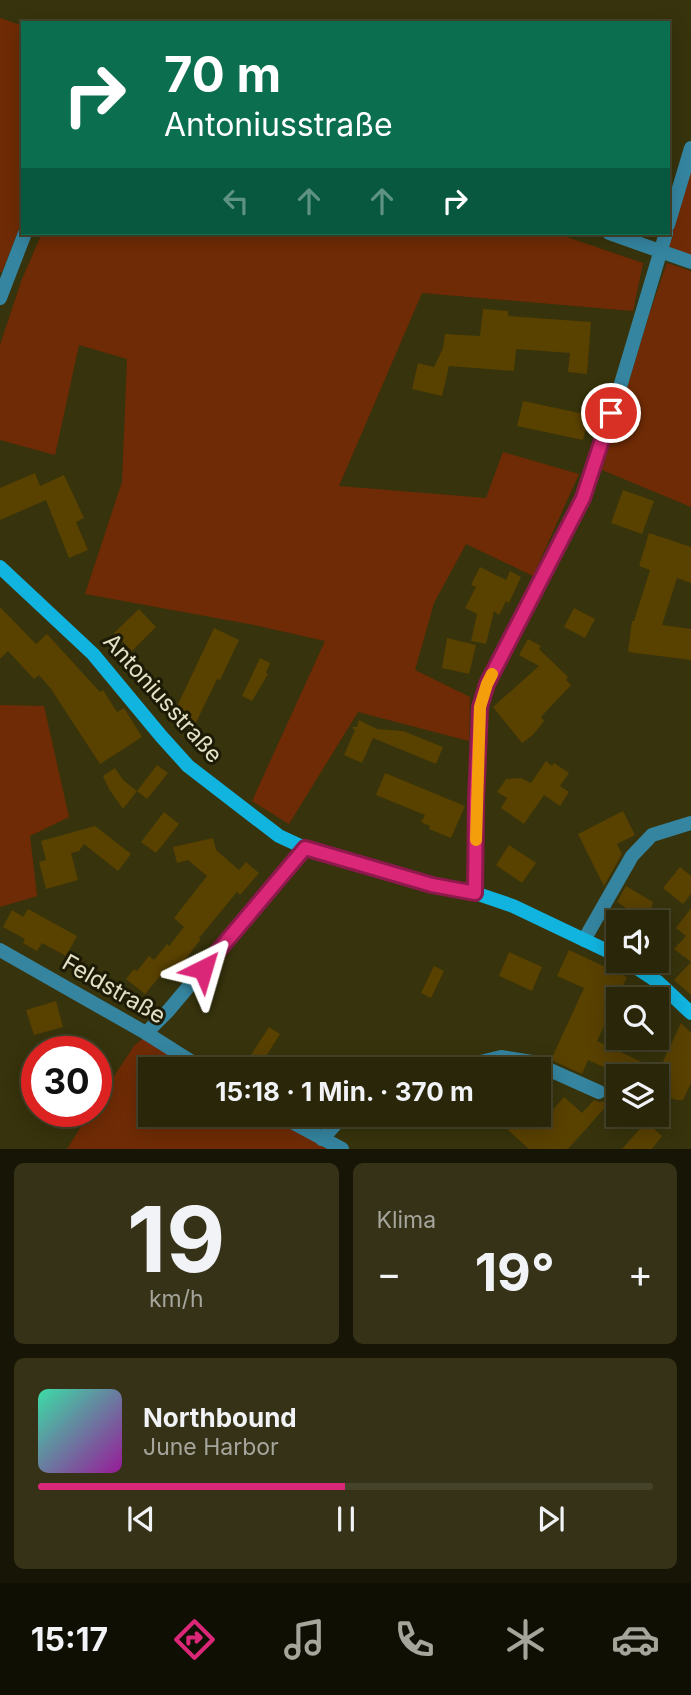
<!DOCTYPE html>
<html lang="de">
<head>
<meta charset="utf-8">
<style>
	:root { --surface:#292609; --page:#353217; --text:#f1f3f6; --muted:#a5a59c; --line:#45432a; --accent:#db2777 }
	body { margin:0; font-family:Inter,sans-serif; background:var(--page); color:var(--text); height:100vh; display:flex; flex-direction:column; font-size:26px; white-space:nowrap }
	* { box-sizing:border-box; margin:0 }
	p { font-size:23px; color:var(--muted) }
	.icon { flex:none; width:38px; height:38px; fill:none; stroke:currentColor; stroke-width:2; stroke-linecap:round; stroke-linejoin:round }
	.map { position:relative; height:1149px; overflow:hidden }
	.details { display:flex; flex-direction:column; gap:14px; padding:14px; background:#171505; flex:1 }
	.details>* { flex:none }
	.banner { position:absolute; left:21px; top:21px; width:649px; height:214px; border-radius:0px; box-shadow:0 4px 18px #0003,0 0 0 2px var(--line); background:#0b6e4f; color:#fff; overflow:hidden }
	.fabs { position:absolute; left:606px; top:910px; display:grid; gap:14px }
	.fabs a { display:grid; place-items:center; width:63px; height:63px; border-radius:0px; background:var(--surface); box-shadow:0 4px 18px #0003,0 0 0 2px var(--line); font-size:35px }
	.speed { position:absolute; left:21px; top:1036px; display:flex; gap:14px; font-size:35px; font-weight:700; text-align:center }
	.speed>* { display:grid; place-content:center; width:91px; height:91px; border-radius:50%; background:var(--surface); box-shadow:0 4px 18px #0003,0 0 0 2px var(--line); line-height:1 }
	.speed .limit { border:10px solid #d22; background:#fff; color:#111 }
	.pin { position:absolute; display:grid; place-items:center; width:60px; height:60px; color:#fff; margin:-30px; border:4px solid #fff; border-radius:50%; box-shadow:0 2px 7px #0007 }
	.me { position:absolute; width:77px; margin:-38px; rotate:40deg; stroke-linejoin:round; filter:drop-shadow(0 0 5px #0008) }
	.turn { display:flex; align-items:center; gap:24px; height:147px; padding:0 28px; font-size:32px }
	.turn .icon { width:91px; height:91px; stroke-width:2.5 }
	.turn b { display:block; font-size:49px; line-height:60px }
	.lanes { display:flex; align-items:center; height:66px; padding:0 28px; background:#0003; justify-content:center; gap:35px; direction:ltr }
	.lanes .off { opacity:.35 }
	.big { font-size:52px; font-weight:700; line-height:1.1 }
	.details .card { flex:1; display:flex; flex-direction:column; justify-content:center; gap:10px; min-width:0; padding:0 24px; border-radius:10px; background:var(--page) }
	.details .dial { align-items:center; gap:0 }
	.dial b { font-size:91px; line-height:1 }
	.song { display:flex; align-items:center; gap:21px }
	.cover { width:84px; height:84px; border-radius:10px; background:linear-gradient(135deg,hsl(160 70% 55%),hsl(300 70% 35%)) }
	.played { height:7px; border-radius:4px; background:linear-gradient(90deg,var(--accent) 50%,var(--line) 50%) }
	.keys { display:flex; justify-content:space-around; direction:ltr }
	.heat { display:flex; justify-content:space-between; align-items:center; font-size:38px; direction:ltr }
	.details .tiles { flex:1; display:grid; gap:14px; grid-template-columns:1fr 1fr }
	.card:last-child { grid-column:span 2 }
	.trip { position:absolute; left:138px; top:1057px; width:413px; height:70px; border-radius:0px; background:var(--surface); box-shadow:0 4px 18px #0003,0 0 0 2px var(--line); font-weight:700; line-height:70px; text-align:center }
	.tab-bar { display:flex; height:112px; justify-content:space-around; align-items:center; background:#100f04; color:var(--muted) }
	.tab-bar .icon { width:49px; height:49px }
	.tab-bar .on { color:var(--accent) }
	.tab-bar b { font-size:32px; color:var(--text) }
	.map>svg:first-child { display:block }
	.green { fill:#6f2b05 }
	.building { fill:#594100 }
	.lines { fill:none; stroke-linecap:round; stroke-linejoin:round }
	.street { stroke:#3585a0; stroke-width:14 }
	.secondary { stroke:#11b3df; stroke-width:14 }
	.route-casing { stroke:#8e194d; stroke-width:18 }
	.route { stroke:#db2777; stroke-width:12 }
	.slow { stroke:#f59e0b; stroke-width:12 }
	.labels { text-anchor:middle; stroke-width:6; stroke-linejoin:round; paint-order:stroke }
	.street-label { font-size:23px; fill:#e3e1c6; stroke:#1d1b06 }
</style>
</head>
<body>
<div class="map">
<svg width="691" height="1149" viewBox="0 0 691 1149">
	<rect width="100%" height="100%" fill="#37330c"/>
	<!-- green -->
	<g class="green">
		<path d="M 0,18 L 23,26 L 23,219 L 2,272 L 0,272 Z"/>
		<path d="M 691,157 L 691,260 L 664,250 Z"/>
		<path d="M 42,233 L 555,233 L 643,263 L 633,311 L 422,293 L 339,486 L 486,498 L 503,452 L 579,474 L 533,576 L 466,544 L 434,603 L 415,670 L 470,697 L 469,741 L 358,712 L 289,824 L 252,801 L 325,641 L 249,624 L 85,594 L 122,482 L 127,359 L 79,345 L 55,455 L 0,440 L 0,345 L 22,279 Z"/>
		<path d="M 667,263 L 691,271 L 691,507 L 602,470 L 650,312 Z"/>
		<path d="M 0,705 L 44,706 L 69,817 L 30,836 L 37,896 L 0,907 Z"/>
		<path d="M 147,1035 L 200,1069 L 150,1069 L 150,1115 L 274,1115 L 335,1149 L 67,1149 L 91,1111 L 96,1111 L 96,1103 L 134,1046 Z"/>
	</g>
	<!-- building -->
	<g class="building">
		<path d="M 483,309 L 508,311 L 508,316 L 591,322 L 587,374 L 568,372 L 570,353 L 516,349 L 514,371 L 449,366 L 442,396 L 412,389 L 418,363 L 434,367 L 443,348 L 445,334 L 480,336 Z"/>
		<path d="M 523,401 L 589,415 L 583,440 L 517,426 Z"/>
		<path d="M 35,473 L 40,486 L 64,475 L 84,518 L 76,522 L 88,550 L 69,558 L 46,500 L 0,520 L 0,488 Z"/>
		<path d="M 623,490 L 654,501 L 642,534 L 611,523 Z"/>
		<path d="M 649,533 L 691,547 L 691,583 L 677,578 L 662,625 L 691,629 L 691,660 L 628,652 L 632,621 L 634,621 L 650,570 L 639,566 Z"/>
		<path d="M 480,567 L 506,580 L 510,571 L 521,577 L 509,603 L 506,601 L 499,615 L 494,611 L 486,644 L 471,641 L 477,614 L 465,608 L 476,587 L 471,585 Z"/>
		<path d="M 0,607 L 36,644 L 47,634 L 100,692 L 103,690 L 117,712 L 124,708 L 142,737 L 100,764 L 51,689 L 39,675 L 34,679 L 8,651 L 0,659 Z"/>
		<path d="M 574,608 L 595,619 L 585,638 L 564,627 Z"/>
		<path d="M 139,609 L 156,627 L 132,651 L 114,633 Z"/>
		<path d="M 214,628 L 239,640 L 220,680 L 217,679 L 193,729 L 171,719 Z"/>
		<path d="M 447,638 L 476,645 L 469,674 L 442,668 Z"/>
		<path d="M 528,639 L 541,646 L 539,649 L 568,677 L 566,680 L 571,685 L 541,717 L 544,721 L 533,735 L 522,743 L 493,707 L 539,666 L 519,655 Z"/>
		<path d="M 260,658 L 270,663 L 266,673 L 268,674 L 252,701 L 242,696 Z"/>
		<path d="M 359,720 L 377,729 L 403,731 L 443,747 L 436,764 L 373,738 L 362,763 L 344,755 L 355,730 L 353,729 L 353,727 L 357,727 Z"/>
		<path d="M 546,761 L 552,766 L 554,763 L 569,773 L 560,786 L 569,792 L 560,806 L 544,795 L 524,824 L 501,808 L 507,798 L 497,792 L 506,779 L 521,778 L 531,783 Z"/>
		<path d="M 157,765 L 168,773 L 147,799 L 137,791 Z"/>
		<path d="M 115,768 L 123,780 L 137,791 L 123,809 L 109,789 L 103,776 Z"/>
		<path d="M 385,773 L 465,806 L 451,838 L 429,829 L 430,826 L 421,822 L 425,815 L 376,795 Z"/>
		<path d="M 623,811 L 635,835 L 617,844 L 622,854 L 604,886 L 578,834 Z"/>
		<path d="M 164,812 L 179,824 L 156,853 L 141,842 Z"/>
		<path d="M 95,826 L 131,854 L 118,871 L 84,844 L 79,851 L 71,853 L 78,880 L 46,889 L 39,862 L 46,860 L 41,841 Z"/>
		<path d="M 213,838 L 216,850 L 239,870 L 246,862 L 259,873 L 240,895 L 237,892 L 199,938 L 201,939 L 184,961 L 183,960 L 172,974 L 166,969 L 145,994 L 126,979 L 134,969 L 137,971 L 149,956 L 154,960 L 167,944 L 169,946 L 184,927 L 174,918 L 207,876 L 188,860 L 177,863 L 173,847 Z"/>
		<path d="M 509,845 L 536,863 L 522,883 L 496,865 Z"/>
		<path d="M 680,867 L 691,876 L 691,894 L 683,904 L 663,888 Z"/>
		<path d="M 626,886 L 653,902 L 648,922 L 625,922 L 629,910 L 617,902 Z"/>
		<path d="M 691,908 L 691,995 L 674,980 L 691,962 L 674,949 L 686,936 L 676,928 Z"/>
		<path d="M 28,909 L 77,936 L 66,956 L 42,943 L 37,951 L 23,943 L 25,939 L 3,927 L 12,910 L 23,917 Z"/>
		<path d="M 569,950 L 627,977 L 597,1041 L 659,1070 L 681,1023 L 691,1033 L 691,1083 L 683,1100 L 676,1100 L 656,1092 L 656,1076 L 623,1076 L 588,1060 L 582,1074 L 551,1060 L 584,988 L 557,976 Z"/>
		<path d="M 509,952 L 542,967 L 532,991 L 499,976 Z"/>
		<path d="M 434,966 L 444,971 L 431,998 L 421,993 Z"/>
		<path d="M 56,1001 L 63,1027 L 34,1035 L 26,1010 Z"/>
		<path d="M 269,1027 L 280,1034 L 258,1069 L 242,1069 Z"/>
		<path d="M 564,1097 L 582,1113 L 594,1100 L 599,1102 L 611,1101 L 568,1149 L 529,1149 L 508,1130 L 522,1115 L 529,1115 L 540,1124 Z"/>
		<path d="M 646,1122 L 662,1136 L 652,1149 L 622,1149 Z"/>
	</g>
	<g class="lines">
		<!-- street -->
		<g class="street">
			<path d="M 668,225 L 691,148"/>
			<path d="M 609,233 L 691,262"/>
			<path d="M 0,298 L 25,233"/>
			<path d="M 475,893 L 476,800 L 480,707 L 487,684 L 583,498 L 617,397 L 666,233"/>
			<path d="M 584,940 L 632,856 L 652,835 L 691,823"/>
			<path d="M 0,950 L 146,1033 L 203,1069"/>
			<path d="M 146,1033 L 168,1011 L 305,848"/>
			<path d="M 452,1069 L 501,1057 L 532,1062 L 599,1092"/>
			<path d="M 279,1115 L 342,1149"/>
			<path d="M 322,1139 L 344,1115"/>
		</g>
		<!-- secondary -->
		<g class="secondary">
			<path d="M 0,567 L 93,654 L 161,736 L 188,766 L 279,836 L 305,848 L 348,861 L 432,885 L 475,893 L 513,906 L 618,956"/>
			<path d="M 626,961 L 658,982 L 691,1013"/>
		</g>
	</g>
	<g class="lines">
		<defs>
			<path id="route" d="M 203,969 L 305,848 L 432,885 L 475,893 L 476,800 L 480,707 L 487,684 L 583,498 L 611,413"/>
		</defs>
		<!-- route casing -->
		<use href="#route" class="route-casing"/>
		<!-- route -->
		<use href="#route" class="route"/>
		<!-- slow -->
		<path class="slow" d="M 476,840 L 480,707 L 487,684 L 492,674"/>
	</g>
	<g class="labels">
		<!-- street labels -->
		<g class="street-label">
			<text transform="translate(163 698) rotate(48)" y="8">Antoniusstraße</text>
			<text transform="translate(114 989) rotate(30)" y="8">Feldstraße</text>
		</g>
	</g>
</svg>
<div class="fabs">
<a><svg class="icon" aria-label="sound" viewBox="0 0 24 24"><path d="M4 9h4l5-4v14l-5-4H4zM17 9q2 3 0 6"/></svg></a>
<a><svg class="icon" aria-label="search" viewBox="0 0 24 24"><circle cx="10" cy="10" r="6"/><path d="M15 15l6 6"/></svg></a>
<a><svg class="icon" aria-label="layers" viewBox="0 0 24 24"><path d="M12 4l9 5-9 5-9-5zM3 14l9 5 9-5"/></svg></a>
</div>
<div class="speed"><div class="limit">30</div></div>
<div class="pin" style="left:611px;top:413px;background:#d93025"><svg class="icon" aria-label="arrive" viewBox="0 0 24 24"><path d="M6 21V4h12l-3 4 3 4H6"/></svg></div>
<svg class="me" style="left:203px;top:969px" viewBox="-20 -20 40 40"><path d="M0-17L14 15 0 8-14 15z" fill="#db2777" stroke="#fff" stroke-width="4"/></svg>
<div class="trip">15:18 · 1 Min. · 370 m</div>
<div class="banner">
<div class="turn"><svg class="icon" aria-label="right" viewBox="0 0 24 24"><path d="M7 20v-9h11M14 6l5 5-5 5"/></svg><div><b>70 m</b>Antoniusstraße</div></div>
<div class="lanes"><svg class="icon off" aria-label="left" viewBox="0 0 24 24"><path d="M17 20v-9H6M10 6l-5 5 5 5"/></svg><svg class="icon off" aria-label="ahead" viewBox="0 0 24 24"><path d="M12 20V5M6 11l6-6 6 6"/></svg><svg class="icon off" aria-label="ahead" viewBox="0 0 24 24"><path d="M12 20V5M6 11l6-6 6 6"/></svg><svg class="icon" aria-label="right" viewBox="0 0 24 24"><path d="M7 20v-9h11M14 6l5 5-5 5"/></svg></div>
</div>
</div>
<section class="details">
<div class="tiles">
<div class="card dial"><b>19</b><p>km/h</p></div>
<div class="card"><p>Klima</p>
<div class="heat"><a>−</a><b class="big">19°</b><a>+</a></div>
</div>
<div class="card">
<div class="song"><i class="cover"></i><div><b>Northbound</b><p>June Harbor</p></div></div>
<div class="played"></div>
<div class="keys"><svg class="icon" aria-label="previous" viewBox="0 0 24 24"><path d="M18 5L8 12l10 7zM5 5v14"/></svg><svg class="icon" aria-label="pause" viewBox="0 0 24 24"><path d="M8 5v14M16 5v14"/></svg><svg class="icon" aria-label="next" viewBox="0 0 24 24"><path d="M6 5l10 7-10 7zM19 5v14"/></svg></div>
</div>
</div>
</section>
<nav class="tab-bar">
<b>15:17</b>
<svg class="icon on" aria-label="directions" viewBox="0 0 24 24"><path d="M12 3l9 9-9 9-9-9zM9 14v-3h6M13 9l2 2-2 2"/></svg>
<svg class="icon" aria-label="music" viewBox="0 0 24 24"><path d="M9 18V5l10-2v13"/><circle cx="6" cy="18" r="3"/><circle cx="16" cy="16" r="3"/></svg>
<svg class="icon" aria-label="phone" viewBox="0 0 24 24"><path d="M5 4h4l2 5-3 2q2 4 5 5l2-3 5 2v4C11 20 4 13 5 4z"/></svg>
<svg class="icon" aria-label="climate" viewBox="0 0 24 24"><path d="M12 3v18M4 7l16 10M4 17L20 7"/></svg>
<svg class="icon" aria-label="car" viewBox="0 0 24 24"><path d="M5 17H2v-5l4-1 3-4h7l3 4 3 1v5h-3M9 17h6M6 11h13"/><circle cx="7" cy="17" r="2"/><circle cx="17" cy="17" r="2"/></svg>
</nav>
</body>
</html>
